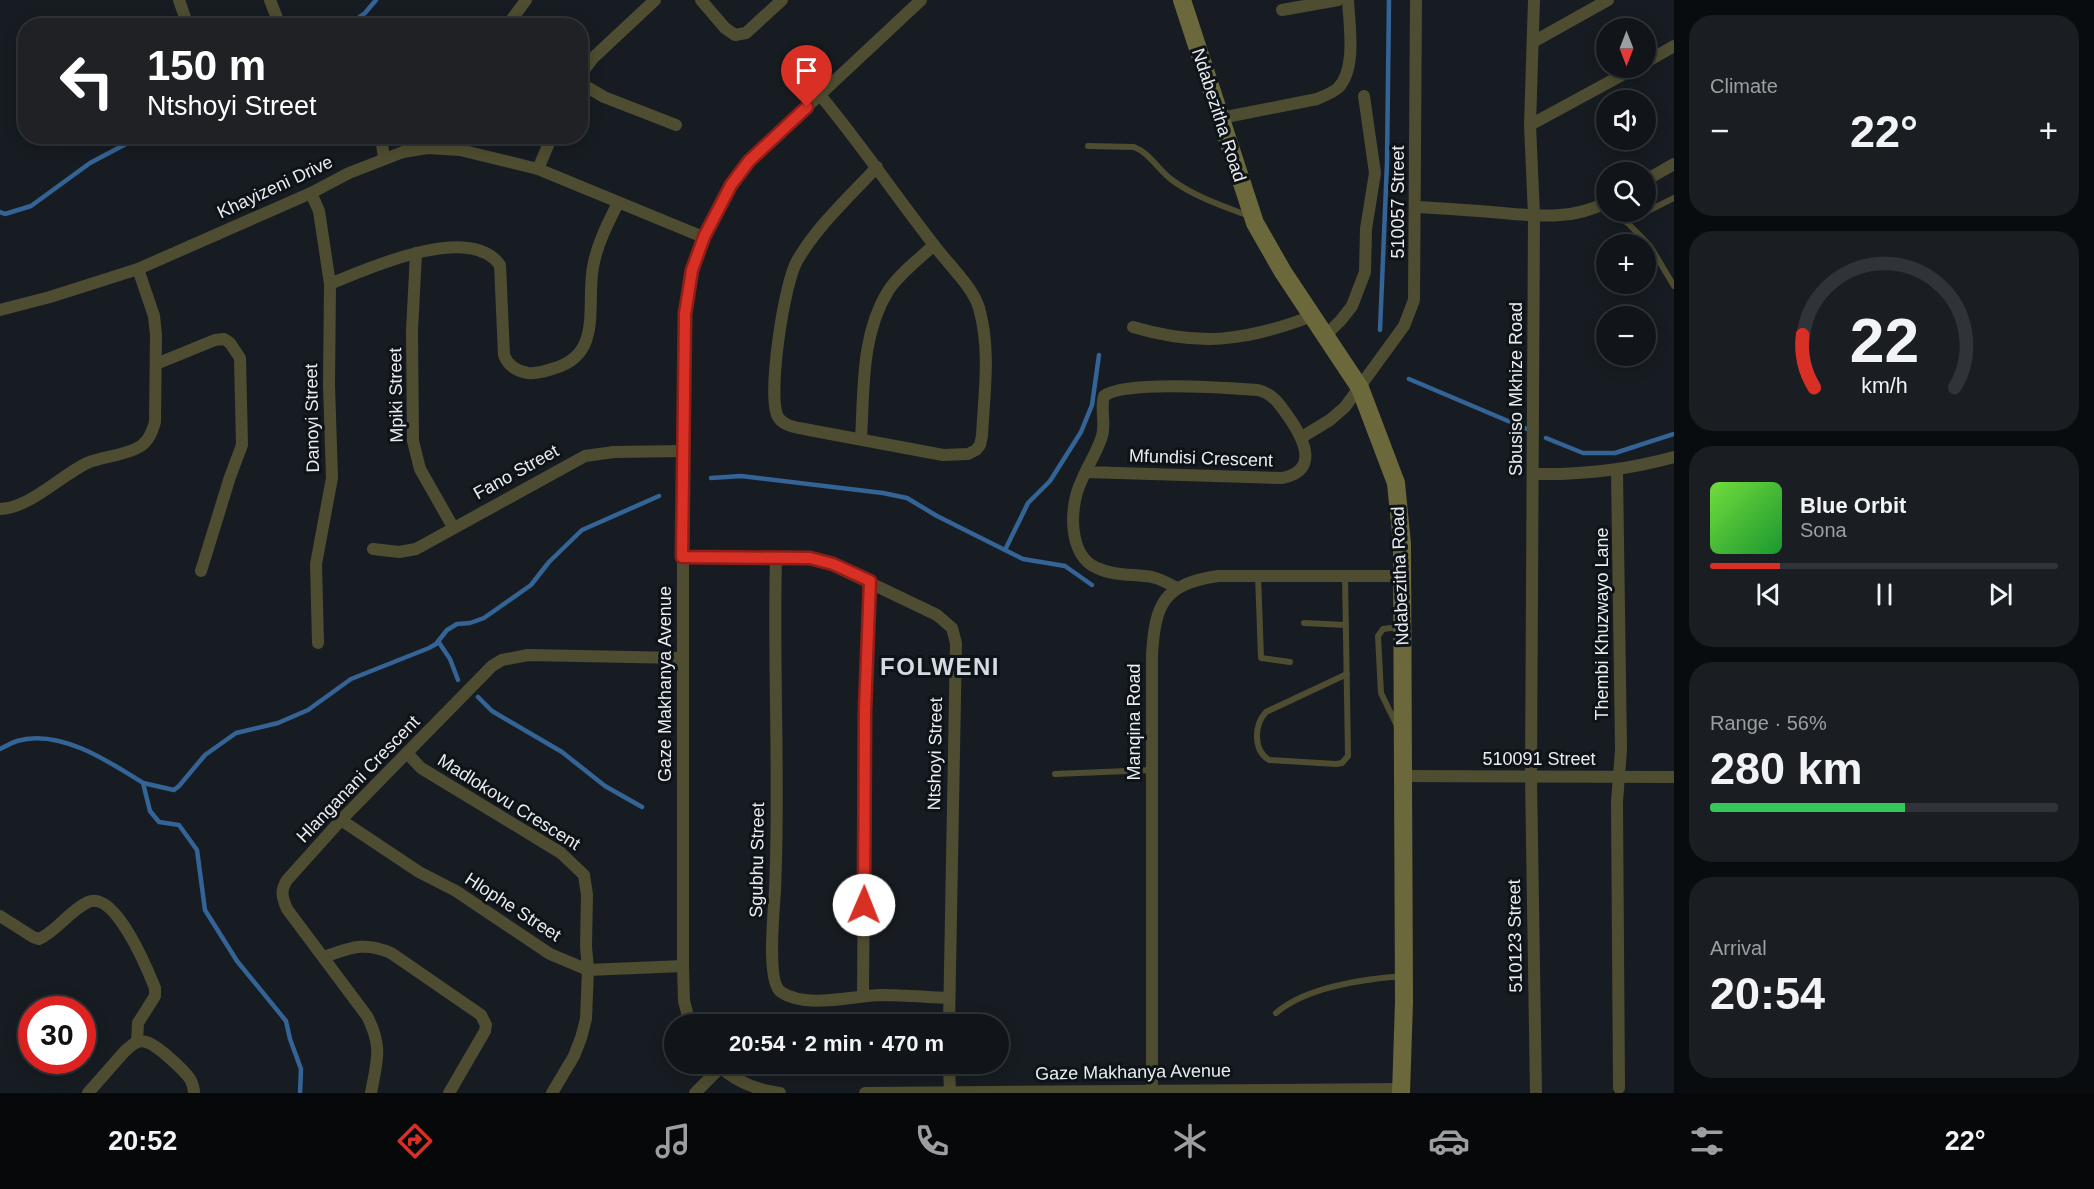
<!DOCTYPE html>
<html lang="en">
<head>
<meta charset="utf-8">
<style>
	:root { --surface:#11151a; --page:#1a1e23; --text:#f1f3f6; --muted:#9c9fa2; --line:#303439; --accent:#d93025 }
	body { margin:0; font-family:Helvetica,sans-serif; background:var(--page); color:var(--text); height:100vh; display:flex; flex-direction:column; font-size:22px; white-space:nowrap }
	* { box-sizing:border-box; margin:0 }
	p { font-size:20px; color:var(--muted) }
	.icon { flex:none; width:33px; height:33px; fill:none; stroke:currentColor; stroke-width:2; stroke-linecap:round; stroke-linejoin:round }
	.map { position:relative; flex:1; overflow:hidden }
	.drawer { display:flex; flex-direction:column; gap:15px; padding:15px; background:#090c0e; width:420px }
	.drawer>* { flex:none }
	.hud { position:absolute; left:18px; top:18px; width:570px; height:126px; border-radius:24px; box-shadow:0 3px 15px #0003,0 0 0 2px var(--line); background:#202124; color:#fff; overflow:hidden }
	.needle { width:39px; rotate:180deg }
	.controls { position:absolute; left:1596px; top:18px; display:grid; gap:12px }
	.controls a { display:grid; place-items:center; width:60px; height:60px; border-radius:50%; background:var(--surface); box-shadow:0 3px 15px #0003,0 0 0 2px var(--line); font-size:30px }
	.speed { position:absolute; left:18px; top:996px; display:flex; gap:12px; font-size:30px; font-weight:700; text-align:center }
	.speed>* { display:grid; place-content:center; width:78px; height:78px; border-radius:50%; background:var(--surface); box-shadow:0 3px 15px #0003,0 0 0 2px var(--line); line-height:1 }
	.speed .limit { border:9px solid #d22; background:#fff; color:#111 }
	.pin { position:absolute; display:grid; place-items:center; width:51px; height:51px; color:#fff; margin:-62px -26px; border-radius:50% 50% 50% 0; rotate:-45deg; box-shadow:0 0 6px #0007 }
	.pin .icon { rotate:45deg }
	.me { position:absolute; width:66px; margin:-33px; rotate:1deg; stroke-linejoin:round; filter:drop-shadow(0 0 4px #0008) }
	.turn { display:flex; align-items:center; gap:21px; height:126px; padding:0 30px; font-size:27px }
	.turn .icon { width:78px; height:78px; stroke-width:2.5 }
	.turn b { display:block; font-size:42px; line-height:51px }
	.big { font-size:45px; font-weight:700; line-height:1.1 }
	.drawer .tile { flex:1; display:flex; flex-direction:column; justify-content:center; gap:9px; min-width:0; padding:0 21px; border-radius:24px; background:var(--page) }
	.drawer .dial { align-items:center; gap:0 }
	.dial svg { height:156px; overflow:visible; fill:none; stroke:var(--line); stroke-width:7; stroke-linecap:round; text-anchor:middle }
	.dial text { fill:var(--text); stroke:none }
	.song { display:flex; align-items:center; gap:18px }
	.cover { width:72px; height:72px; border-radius:9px; background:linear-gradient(135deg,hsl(100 70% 55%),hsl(130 70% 35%)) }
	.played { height:6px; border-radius:3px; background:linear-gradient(90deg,var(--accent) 20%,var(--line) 20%) }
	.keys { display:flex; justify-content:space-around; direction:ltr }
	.heat { display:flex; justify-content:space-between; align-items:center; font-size:33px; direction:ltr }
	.charge { height:9px; border-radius:4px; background:linear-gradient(90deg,#34c759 56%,var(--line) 0) }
	.trip { position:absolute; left:664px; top:1014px; width:345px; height:60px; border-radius:30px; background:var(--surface); box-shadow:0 3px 15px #0003,0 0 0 2px var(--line); font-weight:700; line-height:60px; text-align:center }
	.menu { display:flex; height:96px; justify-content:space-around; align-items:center; background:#07080a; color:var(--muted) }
	.menu .icon { width:42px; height:42px }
	.menu .selected { color:var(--accent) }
	.menu b { font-size:27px; color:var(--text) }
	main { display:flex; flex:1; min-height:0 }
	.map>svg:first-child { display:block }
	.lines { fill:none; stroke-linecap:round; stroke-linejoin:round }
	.stream { stroke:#346396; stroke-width:4.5 }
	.lane { stroke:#4e4d31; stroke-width:6 }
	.street { stroke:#4e4d31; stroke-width:12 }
	.secondary { stroke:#6b693b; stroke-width:18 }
	.route-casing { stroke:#8d1f18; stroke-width:15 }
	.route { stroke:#d93025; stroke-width:10 }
	.labels { text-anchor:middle; stroke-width:6; stroke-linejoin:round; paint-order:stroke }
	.street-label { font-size:18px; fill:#e9edf1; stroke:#0e1318 }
	.district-label { font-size:24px; font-weight:bold; letter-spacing:1.5px; fill:#d4dbe3; stroke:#0e1318 }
</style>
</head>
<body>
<main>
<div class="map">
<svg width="1674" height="1093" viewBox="0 0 1674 1093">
	<rect width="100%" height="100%" fill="#171c22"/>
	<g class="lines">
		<!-- stream -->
		<g class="stream">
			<path d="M 347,26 L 365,13 L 376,0"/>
			<path d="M 0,212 L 5,214 L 31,206 L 90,163 L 141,136"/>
			<path d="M 1380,330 L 1387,163 L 1389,0"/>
			<path d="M 1409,379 L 1527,429"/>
			<path d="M 1546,438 L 1583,453 L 1615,453 L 1674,434"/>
			<path d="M 711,478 L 741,476 L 883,493 L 907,498 L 937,516 L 1023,559 L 1065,566 L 1092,585"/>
			<path d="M 1005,550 L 1028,503 L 1050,481 L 1081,432 L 1092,405 L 1099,355"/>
			<path d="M 438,641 L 450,659 L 458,680"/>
			<path d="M 478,697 L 492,711 L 562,752 L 605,786 L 642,807"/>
			<path d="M 0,749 C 6,746 11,743 17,741 C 59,728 110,762 143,783 L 150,811 L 159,822 L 179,825 L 197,850 L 205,910 L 237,961 L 286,1021 L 290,1039 L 301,1069 L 300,1093"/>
			<path d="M 143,783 L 174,790 L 179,786 L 205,755 L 236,733 L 278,723 L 308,710 L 351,679 L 429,648 L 436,644 L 447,630 L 457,624 L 470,623 L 484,618 L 531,585 L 549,562 L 582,530 L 659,496"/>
		</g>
		<!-- lane -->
		<g class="lane">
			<path d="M 1088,146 L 1134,147 C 1150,153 1159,171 1172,180 C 1195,197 1223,206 1249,216"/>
			<path d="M 1617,212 L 1650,246 L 1674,286"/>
			<path d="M 1626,222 L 1674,198"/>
			<path d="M 1258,575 L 1261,658 L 1290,662"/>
			<path d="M 1345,576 L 1348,756 L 1342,763 L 1336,764 L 1269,760 C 1253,750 1254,725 1266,712 L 1347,674"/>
			<path d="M 1304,623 L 1346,625"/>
			<path d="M 1397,726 L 1381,693 L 1378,636 L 1383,629 L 1399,627"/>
			<path d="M 1055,774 L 1152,770"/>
			<path d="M 1276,1013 C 1306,987 1364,979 1403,976"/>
		</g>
		<!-- street -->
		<g class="street">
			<path d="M 179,0 L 188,26"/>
			<path d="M 270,0 L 280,26"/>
			<path d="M 701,0 L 725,28 L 735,35 L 746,33 L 782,0"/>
			<path d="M 1534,0 L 1530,125 L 1534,215 L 1531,778 L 1536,1093"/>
			<path d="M 1282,10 L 1338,0"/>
			<path d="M 507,26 L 526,0"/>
			<path d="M 1533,42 L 1608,0"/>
			<path d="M 1646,62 L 1674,46"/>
			<path d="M 580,75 L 593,58 L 655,0"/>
			<path d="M 580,83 L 604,97 L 676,125"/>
			<path d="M 820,95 C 860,143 895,195 934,245 C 947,263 973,287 979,308 C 991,350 984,394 982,436 L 980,445 L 976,450 L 968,454 L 943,455 L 804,429 C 794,427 781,425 777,415 C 768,390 784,284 797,261 C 817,226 849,197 877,167"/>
			<path d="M 1221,118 L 1317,99 C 1324,96 1332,93 1338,88 C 1357,69 1349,24 1348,0"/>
			<path d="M 1530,125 L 1635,68"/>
			<path d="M 381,136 L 384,159"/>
			<path d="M 460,150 L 464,136"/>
			<path d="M 538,169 L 552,136"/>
			<path d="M 1646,180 L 1674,164"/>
			<path d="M 311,193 L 319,211 L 330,284 L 329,385 L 332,478 L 316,564 L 318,643"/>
			<path d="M 1416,207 C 1441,208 1466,210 1491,212 C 1529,215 1572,222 1606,202"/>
			<path d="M 416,253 L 412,331 L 413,441 L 420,469 L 453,527"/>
			<path d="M 330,284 C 367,269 469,222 500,265 L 504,355 C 508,366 516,371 528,373 C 537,374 546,371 555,368 C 603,354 586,305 593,267 C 597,244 608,223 618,203"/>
			<path d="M 0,310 L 50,297 L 138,269 L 311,193 L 349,173 L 403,152 L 427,148 L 460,150 L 538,169 L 703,237"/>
			<path d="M 1133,327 C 1200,347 1247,341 1312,316"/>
			<path d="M 1325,336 L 1341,320 L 1352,306 L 1365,272 L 1366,229 L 1375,173 L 1364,96"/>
			<path d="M 156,364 L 215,340 L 224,339 L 230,343 L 240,358 L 242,445 L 230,477 L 201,571"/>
			<path d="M 1302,437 L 1330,420 L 1345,407 L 1404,326 L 1414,300 L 1416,0"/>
			<path d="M 861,439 C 864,389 861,335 888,291 C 900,273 918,260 934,245"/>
			<path d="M 1617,471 L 1621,750 L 1617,802 L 1619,1088"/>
			<path d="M 1086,472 L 1282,478 C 1317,471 1306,444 1292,422 C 1282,408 1275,394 1258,390 C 1229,388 1125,380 1104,396 C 1100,409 1106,423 1102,436 C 1097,453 1087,466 1081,482 C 1069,507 1068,556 1097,568 C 1114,576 1134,574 1152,577 C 1161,579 1169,584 1177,588"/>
			<path d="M 1533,474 C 1582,475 1627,470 1674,457"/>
			<path d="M 0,509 C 30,508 60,476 87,463 C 104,456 125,456 141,446 C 149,440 152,432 155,422 L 156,335 L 154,316 L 138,269"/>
			<path d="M 373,549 L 399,552 L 416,549 L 585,456 L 614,452 L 683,451"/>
			<path d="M 683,557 L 776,557 L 822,560 L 937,615 L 952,628 L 956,643 L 949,1024"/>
			<path d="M 776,557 C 773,668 780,780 775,890 C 774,910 766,982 781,992 C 806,1009 852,996 880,995 C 902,995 925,997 948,998"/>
			<path d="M 407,753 L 421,768 L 561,853 L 584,875 L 587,895 L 586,946 L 588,970 L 586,1019 L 581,1038 L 574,1056 L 552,1093"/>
			<path d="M 1403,776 L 1674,777"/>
			<path d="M 341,820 L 419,872 L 456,891 L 550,954 L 588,970 L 683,966"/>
			<path d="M 0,916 L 33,937 L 39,939 C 57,931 69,911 88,902 C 115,890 147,968 155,988 L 155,996 L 138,1023 L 137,1042"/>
			<path d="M 324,957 C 350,948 364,941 391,953 L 481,1015 L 486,1025 L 485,1031 L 449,1093"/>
			<path d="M 863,996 L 865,710 L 870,581"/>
			<path d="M 690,1024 L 684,1001 L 683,966 L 683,557 L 685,314 C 691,257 714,207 749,161 L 921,0"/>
			<path d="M 717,1064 C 734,1081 757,1090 780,1093"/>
			<path d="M 949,1064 L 950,1093"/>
			<path d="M 1152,1090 L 1152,655 C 1155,603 1164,584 1218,576 L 1402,576"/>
			<path d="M 88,1093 L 125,1051 C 131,1046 137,1039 146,1042 C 156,1044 184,1070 190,1079 C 193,1084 194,1088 194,1093"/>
			<path d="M 371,1093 C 377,1060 383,1047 367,1016 L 287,909 C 282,897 280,891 287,880 L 341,820 L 492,666 L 502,660 L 528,655 L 682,658"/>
			<path d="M 695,1093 L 721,1067"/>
			<path d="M 865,1093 L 1401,1089"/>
		</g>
		<!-- secondary -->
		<path class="secondary" d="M 1182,0 L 1255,223 L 1283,272 L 1360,388 L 1396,483 L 1402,544 L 1404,1002 L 1401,1093"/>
	</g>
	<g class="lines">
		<defs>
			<path id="route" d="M 807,107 L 749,161 L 731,185 L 704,237 L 692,270 L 685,314 L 682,557 L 810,558 L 833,564 L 870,581 L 865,710 L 864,905"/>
		</defs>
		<!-- route casing -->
		<use href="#route" class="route-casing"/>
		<!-- route -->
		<use href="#route" class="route"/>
	</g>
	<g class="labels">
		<!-- street labels -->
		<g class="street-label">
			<text transform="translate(1219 115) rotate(72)" y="6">Ndabezitha Road</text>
			<text transform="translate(275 187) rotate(-25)" y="6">Khayizeni Drive</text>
			<text transform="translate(1398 202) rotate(-90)" y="6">510057 Street</text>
			<text transform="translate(1516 389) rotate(-90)" y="6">Sbusiso Mkhize Road</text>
			<text transform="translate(396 395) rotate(-91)" y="6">Mpiki Street</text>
			<text transform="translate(312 418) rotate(-91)" y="6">Danoyi Street</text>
			<text transform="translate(1201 458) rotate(2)" y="6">Mfundisi Crescent</text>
			<text transform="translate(516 472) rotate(-29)" y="6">Fano Street</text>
			<text transform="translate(1400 576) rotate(-92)" y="6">Ndabezitha Road</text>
			<text transform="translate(1602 624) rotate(-90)" y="6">Thembi Khuzwayo Lane</text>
			<text transform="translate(665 684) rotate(-90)" y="6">Gaze Makhanya Avenue</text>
			<text transform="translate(1134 722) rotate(-90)" y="6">Manqina Road</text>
			<text transform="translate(935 754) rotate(-89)" y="6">Ntshoyi Street</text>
			<text x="1539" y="765">510091 Street</text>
			<text transform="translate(358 779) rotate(-46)" y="6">Hlanganani Crescent</text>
			<text transform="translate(509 802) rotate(32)" y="6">Madlokovu Crescent</text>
			<text transform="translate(757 860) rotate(-89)" y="6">Sgubhu Street</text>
			<text transform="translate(513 907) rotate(33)" y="6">Hlophe Street</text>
			<text transform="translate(1515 936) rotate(-91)" y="6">510123 Street</text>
			<text transform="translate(1133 1072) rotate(-1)" y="6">Gaze Makhanya Avenue</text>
		</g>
		<!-- district labels -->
		<g class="district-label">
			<text x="940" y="675">FOLWENI</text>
		</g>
	</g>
</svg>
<div class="controls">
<a><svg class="needle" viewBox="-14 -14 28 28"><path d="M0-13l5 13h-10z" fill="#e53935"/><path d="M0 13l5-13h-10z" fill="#9c9fa2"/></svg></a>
<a><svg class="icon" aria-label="sound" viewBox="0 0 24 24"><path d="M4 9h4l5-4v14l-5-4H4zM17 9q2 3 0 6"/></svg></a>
<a><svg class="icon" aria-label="search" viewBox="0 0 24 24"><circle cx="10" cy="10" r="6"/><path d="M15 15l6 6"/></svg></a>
<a>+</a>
<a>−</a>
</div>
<div class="speed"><div class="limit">30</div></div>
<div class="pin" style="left:807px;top:107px;background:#d93025"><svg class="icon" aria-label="arrive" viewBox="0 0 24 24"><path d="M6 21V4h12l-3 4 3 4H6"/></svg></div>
<svg class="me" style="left:864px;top:905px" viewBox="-20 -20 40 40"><circle r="19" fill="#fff"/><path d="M0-13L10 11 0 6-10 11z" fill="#d93025"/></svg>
<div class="trip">20:54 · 2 min · 470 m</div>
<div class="hud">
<div class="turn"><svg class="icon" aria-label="left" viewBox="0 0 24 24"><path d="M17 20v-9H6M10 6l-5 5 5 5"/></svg><div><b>150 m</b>Ntshoyi Street</div></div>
</div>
</div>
<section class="drawer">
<div class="tile"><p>Climate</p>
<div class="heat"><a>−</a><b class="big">22°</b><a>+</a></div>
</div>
<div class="tile dial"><svg viewBox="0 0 100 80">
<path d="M14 69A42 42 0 1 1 86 69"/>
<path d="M14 69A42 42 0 0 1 8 42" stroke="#d93025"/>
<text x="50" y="56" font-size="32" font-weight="700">22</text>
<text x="50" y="72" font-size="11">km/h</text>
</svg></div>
<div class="tile">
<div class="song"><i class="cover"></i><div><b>Blue Orbit</b><p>Sona</p></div></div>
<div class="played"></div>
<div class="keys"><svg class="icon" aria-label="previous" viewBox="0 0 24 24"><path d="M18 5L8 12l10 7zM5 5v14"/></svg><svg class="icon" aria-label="pause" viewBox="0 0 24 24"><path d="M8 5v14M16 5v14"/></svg><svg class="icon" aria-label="next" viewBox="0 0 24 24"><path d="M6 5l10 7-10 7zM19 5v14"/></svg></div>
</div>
<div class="tile"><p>Range · 56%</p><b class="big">280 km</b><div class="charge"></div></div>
<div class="tile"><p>Arrival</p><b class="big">20:54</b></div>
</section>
</main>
<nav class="menu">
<b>20:52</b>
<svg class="icon selected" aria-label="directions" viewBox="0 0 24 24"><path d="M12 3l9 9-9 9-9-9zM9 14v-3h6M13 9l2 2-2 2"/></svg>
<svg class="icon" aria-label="music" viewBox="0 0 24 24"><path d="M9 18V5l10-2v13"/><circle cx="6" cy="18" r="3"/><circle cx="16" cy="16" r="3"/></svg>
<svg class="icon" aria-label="phone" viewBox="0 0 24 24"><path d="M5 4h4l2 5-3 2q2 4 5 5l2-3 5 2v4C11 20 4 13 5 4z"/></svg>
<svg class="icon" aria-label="climate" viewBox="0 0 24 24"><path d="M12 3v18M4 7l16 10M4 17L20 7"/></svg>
<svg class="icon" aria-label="car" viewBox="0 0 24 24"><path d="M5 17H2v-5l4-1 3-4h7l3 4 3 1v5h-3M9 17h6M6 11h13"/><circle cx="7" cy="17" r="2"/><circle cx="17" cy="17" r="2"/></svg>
<svg class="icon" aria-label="filters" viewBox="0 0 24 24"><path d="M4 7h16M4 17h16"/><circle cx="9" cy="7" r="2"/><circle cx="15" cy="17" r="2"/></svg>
<b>22°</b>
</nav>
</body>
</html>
